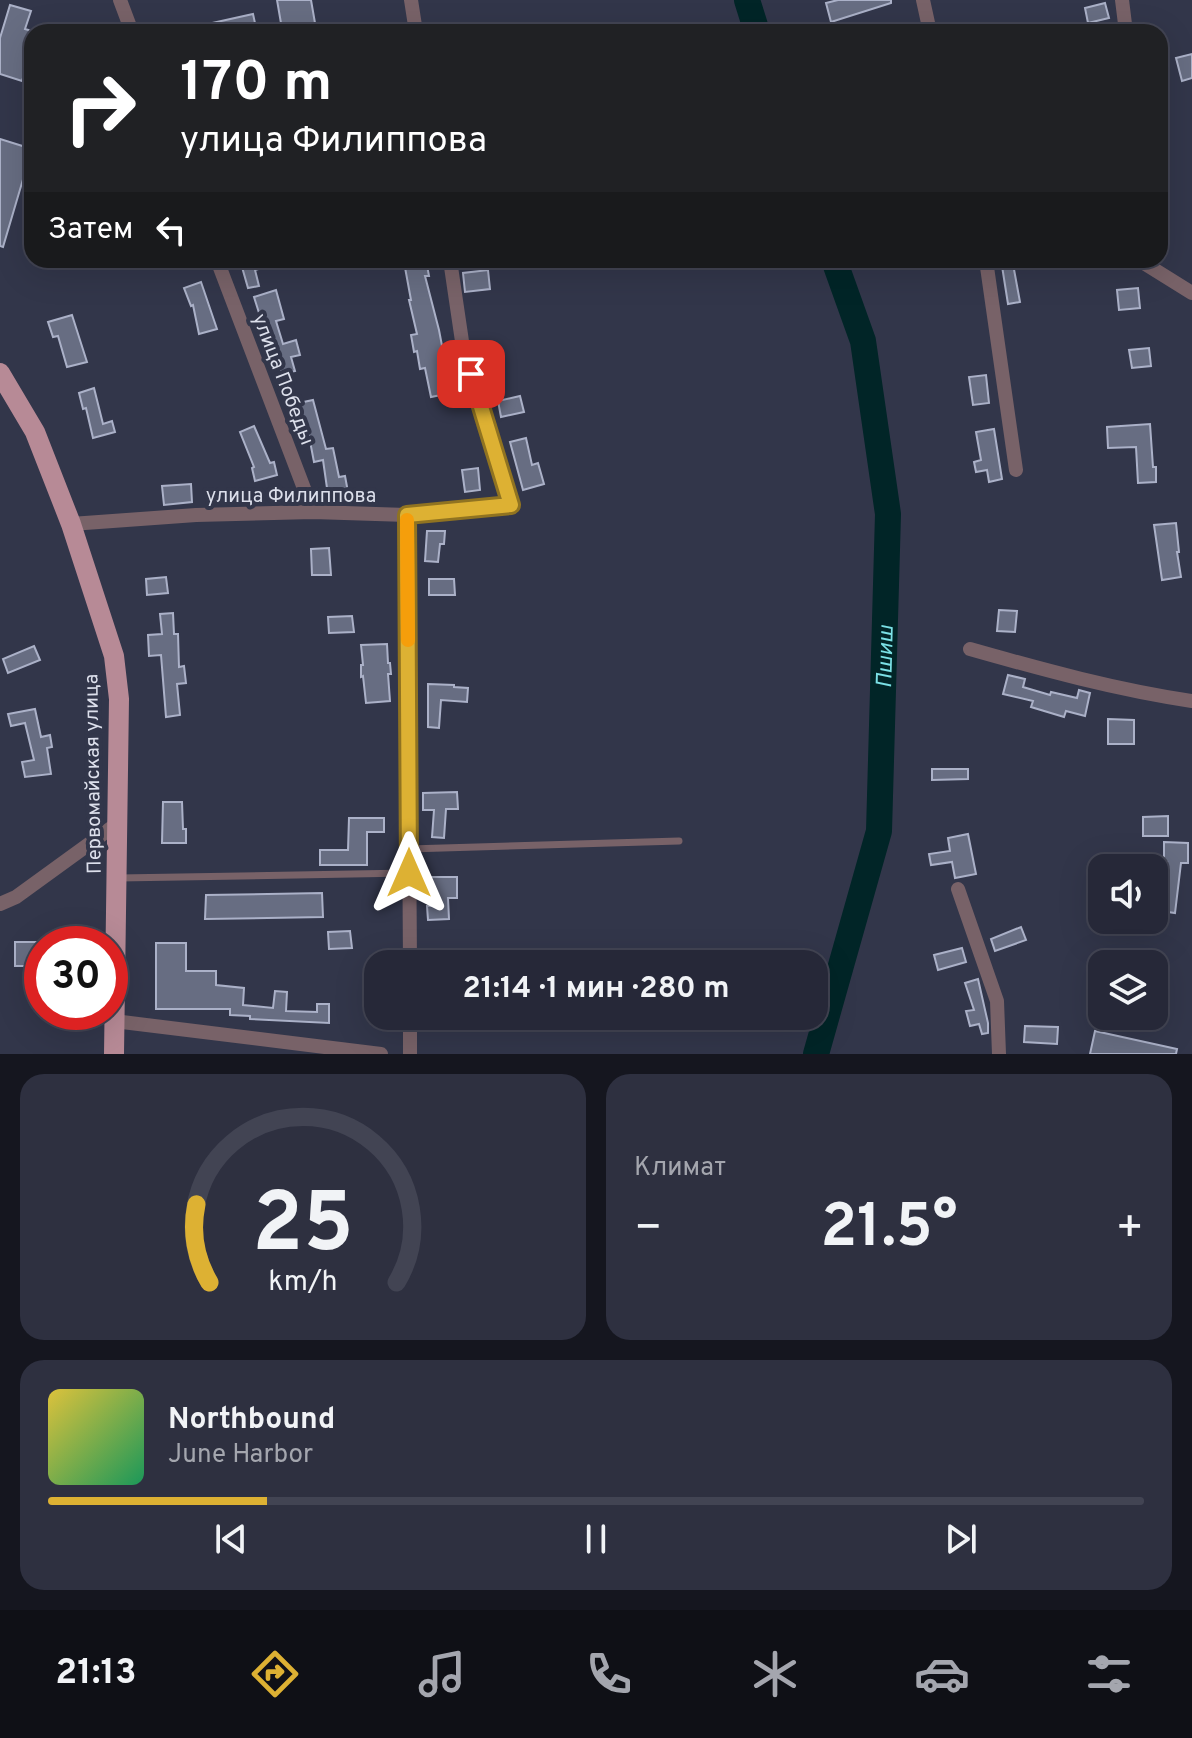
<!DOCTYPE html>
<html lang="ru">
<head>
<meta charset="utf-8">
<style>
	:root { --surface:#262838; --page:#2e3040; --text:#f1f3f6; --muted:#a4a6ae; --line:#424453; --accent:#ddb133 }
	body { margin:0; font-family:Overpass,sans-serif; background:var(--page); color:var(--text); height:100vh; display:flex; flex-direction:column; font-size:30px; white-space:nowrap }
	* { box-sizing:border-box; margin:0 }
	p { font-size:26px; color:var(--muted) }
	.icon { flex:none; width:44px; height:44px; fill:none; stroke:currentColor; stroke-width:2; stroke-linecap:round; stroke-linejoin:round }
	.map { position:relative; height:1054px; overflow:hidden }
	.side { display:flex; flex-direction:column; gap:20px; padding:20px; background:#15161f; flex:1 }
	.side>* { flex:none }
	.top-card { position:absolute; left:24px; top:24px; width:1144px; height:244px; border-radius:24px; box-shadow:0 8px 32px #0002,0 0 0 2px var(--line); background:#202124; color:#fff; overflow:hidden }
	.tools { position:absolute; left:1088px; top:854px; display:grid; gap:16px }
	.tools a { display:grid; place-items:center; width:80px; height:80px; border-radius:16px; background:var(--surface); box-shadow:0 8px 32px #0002,0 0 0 2px var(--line); font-size:40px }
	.speed { position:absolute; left:24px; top:926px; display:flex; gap:16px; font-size:40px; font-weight:700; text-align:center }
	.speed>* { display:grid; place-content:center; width:104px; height:104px; border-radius:50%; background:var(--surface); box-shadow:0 8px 32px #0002,0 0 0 2px var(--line); line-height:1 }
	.speed .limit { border:12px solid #d22; background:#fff; color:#111 }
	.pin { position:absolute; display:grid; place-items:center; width:68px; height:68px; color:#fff; margin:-34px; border-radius:16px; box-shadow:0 4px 12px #0006 }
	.me { position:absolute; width:88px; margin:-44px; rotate:0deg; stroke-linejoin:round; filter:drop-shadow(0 0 6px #0008) }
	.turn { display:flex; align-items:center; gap:28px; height:168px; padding:0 24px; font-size:36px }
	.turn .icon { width:104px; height:104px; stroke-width:2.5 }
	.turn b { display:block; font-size:56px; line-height:68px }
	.then { display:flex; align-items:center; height:76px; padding:0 24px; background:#0003; gap:16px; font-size:30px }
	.big { font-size:60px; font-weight:700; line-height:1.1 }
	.side .widget { flex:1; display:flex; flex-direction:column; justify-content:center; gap:12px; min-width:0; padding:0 28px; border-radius:24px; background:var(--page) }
	.side .dial { align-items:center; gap:0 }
	.dial svg { height:208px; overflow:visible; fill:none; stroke:var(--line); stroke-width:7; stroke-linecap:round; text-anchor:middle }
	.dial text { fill:var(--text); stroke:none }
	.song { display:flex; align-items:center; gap:24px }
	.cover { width:96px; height:96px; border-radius:12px; background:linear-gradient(135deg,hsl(50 70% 55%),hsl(150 70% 35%)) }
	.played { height:8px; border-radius:4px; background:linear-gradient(90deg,var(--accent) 20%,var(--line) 20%) }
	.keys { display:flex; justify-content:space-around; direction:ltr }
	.heat { display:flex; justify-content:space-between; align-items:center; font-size:44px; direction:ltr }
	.side .tiles { flex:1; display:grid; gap:20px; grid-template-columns:1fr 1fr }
	.widget:last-child { grid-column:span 2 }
	.trip { position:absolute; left:364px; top:950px; width:464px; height:80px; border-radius:24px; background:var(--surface); box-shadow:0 8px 32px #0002,0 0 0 2px var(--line); font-weight:700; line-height:80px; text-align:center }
	.tabs { display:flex; height:128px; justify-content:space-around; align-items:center; background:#0f1016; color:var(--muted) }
	.tabs .icon { width:56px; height:56px }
	.tabs .selected { color:var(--accent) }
	.tabs b { font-size:36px; color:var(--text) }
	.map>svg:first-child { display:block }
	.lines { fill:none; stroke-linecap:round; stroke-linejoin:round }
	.river { stroke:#012527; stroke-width:26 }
	.building { fill:#676d82; stroke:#abb1c8; stroke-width:2 }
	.service { stroke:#786268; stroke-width:7 }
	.minor { stroke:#786268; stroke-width:14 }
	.primary { stroke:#b78a96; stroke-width:20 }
	.route-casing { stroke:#907321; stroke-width:20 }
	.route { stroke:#ddb133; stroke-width:14 }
	.slow { stroke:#f59e0b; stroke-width:14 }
	.labels { text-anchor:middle; stroke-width:8; stroke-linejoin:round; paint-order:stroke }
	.street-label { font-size:20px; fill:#dcdfeb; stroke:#32364a }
	.water-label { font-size:22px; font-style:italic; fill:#7be1e6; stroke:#32364a }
</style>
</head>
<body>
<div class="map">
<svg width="1192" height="1054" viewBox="0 0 1192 1054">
	<rect width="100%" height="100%" fill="#32364a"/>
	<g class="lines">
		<!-- river -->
		<g class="river">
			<path d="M 747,0 L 757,32"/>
			<path id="s1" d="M 816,1054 L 879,831 L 888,514 L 863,341 L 834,260"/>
		</g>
	</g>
	<!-- building -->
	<g class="building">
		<path d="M 277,0 L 311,0 L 315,23 L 282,29 Z"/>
		<path d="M 838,0 L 891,0 L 891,3 L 831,22 L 826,3 Z"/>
		<path d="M 1105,3 L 1109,18 L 1088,23 L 1085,8 Z"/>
		<path d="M 10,5 L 31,11 L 25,29 L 32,31 L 32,48 L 22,81 L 0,74 L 0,38 Z"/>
		<path d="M 253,14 L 257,32 L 195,32 L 194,27 Z"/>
		<path d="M 1192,54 L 1192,78 L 1182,81 L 1176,58 Z"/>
		<path d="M 0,139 L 32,149 L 3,247 L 0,246 Z"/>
		<path d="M 240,260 L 278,260 L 279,263 L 255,270 L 259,286 L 248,288 Z"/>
		<path d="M 416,260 L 426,260 L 429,276 L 425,276 L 439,330 L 451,393 L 431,397 L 425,368 L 420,369 L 417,351 L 414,352 L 411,335 L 417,334 L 409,300 L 411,300 L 404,262 Z"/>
		<path d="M 1013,264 L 1020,302 L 1008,304 L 1002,266 Z"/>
		<path d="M 488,270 L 490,289 L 465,292 L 463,273 Z"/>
		<path d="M 201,282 L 217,329 L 199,334 L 193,305 L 191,306 L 184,288 Z"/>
		<path d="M 1138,288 L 1140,308 L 1119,310 L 1117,290 Z"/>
		<path d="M 276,290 L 284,319 L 276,321 L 283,344 L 296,340 L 300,355 L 291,357 L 295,371 L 282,374 L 278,361 L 272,363 L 268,348 L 270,348 L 254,297 Z"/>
		<path d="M 72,315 L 87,362 L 67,367 L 58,336 L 53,337 L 48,322 Z"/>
		<path d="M 1149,348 L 1151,366 L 1132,368 L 1129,350 Z"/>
		<path d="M 498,351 L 501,368 L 481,372 L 478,354 Z"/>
		<path d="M 986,375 L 989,403 L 973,405 L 969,377 Z"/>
		<path d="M 94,388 L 103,424 L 112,421 L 115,432 L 93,438 L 86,408 L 83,409 L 79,393 Z"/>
		<path d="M 520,396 L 524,412 L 501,417 L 498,401 Z"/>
		<path d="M 313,400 L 326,449 L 333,448 L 339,477 L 345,476 L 348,492 L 328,495 L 323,460 L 314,462 L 309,436 L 305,437 L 300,417 L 297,418 L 294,404 Z"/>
		<path d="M 1150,424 L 1153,467 L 1156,467 L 1156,482 L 1138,483 L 1136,447 L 1108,448 L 1107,427 Z"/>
		<path d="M 254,426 L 270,463 L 274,462 L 277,475 L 255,481 L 252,468 L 254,467 L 240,432 Z"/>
		<path d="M 994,429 L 1002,479 L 989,482 L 987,470 L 976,472 L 974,462 L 981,460 L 976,432 Z"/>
		<path d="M 526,438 L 532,465 L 538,463 L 544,484 L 523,490 L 510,442 Z"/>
		<path d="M 478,468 L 480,490 L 465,492 L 462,470 Z"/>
		<path d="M 191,484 L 192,502 L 164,505 L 162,486 Z"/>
		<path d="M 1176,523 L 1179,552 L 1177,552 L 1181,577 L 1162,580 L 1154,525 Z"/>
		<path d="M 427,531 L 445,531 L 444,544 L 440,544 L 438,562 L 425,561 Z"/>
		<path d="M 329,548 L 331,575 L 312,575 L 311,549 Z"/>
		<path d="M 166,577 L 168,593 L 147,595 L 146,579 Z"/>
		<path d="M 429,579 L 454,579 L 455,595 L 429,595 Z"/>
		<path d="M 999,610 L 1017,611 L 1015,632 L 997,631 Z"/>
		<path d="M 173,613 L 174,634 L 178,634 L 179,667 L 184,666 L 186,683 L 177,684 L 180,715 L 166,717 L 161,655 L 149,656 L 148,635 L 162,634 L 160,614 Z"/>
		<path d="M 352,616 L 354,632 L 329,633 L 328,617 Z"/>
		<path d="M 387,644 L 388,663 L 390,663 L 391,674 L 388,674 L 390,701 L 366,703 L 363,676 L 361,677 L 361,665 L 363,665 L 361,645 Z"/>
		<path d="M 34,646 L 40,660 L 8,673 L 3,659 Z"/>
		<path d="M 1008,675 L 1025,679 L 1023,687 L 1050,695 L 1051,692 L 1077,698 L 1079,690 L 1090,693 L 1085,716 L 1066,711 L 1064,717 L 1031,707 L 1033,701 L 1003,694 Z"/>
		<path d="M 428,684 L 454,685 L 454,687 L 468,688 L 467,702 L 441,700 L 439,728 L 428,727 Z"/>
		<path d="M 35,709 L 41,737 L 50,735 L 52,747 L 47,748 L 51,774 L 25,777 L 22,762 L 34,760 L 25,723 L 11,726 L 8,714 Z"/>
		<path d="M 1108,719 L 1134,720 L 1134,744 L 1108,744 Z"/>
		<path d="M 932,769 L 968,769 L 968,779 L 932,780 Z"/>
		<path d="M 457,792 L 458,809 L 446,809 L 444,838 L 432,837 L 434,810 L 423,810 L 423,793 Z"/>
		<path d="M 163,802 L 182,802 L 183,829 L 186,829 L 186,843 L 162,843 Z"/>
		<path d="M 1168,816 L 1168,836 L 1143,836 L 1143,817 Z"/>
		<path d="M 349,818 L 384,818 L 384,832 L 367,832 L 367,865 L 320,865 L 320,850 L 348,850 Z"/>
		<path d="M 968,834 L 976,874 L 955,878 L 952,862 L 931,865 L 929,854 L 950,851 L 948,838 Z"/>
		<path d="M 1164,842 L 1188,843 L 1188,863 L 1181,863 L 1175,913 L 1161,911 L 1167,862 L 1164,862 Z"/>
		<path d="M 431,877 L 457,877 L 457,898 L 448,898 L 449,919 L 428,920 L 427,906 L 431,906 Z"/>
		<path d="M 322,893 L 323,917 L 205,919 L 206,895 Z"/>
		<path d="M 1021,927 L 1026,940 L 995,951 L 991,939 Z"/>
		<path d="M 350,931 L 352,948 L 329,949 L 328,932 Z"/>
		<path d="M 15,942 L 42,942 L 42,988 L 28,989 L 26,966 L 15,966 Z"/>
		<path d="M 156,943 L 186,943 L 186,971 L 216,971 L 216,985 L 244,988 L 243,1005 L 273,1008 L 275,991 L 287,992 L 286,1011 L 317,1012 L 317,1004 L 329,1004 L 329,1023 L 250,1019 L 250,1016 L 230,1015 L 230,1009 L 156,1009 Z"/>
		<path d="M 962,948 L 966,962 L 938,970 L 934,955 Z"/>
		<rect x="429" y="949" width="25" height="13"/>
		<path d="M 978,979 L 988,1023 L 988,1033 L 982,1034 L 979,1024 L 970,1026 L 966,1011 L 974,1010 L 965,983 Z"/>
		<path d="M 1025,1026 L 1058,1027 L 1057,1044 L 1024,1042 Z"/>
		<path d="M 1095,1031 L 1177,1049 L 1176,1054 L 1090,1054 Z"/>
	</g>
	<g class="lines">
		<!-- service -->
		<g class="service">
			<path d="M 409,849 L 679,841"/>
			<path d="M 119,878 L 409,873"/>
		</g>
		<!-- minor -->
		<g class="minor">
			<path d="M 120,0 L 132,32"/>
			<path d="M 411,0 L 416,32"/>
			<path d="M 923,0 L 930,32"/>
			<path d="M 1122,0 L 1126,32"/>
			<path d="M 217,260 L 313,512"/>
			<path d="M 986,260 L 1016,470"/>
			<path d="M 1139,260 L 1192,293"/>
			<path d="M 407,515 L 410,964"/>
			<path d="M 71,524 L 196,515 L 313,512 L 407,515 L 511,505 L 463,348 L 450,260"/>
			<path d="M 970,649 C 1044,670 1117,690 1192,701"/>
			<path d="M 958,889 L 997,1001 L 999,1054"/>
			<path d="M 0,904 L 16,897 L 118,823"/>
			<path d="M 410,1016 L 410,1054"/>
			<path d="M 114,1021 L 381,1054"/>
		</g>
		<!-- primary -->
		<path class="primary" d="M 0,373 L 35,432 L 71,524 L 114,656 L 119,699 L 114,1054"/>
	</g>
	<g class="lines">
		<defs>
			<path id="route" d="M 409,873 L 407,515 L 511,505 L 471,374"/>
		</defs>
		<!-- route casing -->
		<use href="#route" class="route-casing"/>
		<!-- route -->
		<use href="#route" class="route"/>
		<!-- slow -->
		<path class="slow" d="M 407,520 L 408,640"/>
	</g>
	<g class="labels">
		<!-- street labels -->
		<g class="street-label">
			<text transform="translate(284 379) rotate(69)" y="7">улица Победы</text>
			<text x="291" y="502">улица Филиппова</text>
			<text transform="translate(92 774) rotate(-91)" y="7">Первомайская улица</text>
		</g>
		<!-- water labels -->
		<g class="water-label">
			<text dy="8" stroke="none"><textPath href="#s1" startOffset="406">Пшиш</textPath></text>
		</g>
	</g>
</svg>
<div class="tools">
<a><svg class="icon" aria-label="sound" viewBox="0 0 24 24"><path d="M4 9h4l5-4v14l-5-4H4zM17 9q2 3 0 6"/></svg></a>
<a><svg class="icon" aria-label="layers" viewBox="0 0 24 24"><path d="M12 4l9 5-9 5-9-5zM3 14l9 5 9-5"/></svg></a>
</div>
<div class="speed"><div class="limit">30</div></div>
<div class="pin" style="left:471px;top:374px;background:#d93025"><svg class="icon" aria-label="arrive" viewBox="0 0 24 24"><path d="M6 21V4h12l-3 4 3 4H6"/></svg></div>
<svg class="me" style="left:409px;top:873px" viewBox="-20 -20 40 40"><path d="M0-17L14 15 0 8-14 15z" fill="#ddb133" stroke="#fff" stroke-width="4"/></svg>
<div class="trip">21:14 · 1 мин · 280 m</div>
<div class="top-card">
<div class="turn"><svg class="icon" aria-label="right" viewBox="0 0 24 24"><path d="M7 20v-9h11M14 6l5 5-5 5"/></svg><div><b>170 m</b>улица Филиппова</div></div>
<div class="then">Затем<svg class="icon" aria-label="left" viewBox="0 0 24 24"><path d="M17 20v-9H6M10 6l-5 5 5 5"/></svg></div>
</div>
</div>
<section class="side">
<div class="tiles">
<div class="widget dial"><svg viewBox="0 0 100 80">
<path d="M14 69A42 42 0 1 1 86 69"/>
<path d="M14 69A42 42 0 0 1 9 39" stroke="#ddb133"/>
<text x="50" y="56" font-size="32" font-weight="700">25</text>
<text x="50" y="72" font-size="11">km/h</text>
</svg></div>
<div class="widget"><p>Климат</p>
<div class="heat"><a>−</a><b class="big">21.5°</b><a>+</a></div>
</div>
<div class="widget">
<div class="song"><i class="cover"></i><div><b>Northbound</b><p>June Harbor</p></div></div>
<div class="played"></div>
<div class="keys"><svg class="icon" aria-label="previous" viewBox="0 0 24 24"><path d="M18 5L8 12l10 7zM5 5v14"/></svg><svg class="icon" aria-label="pause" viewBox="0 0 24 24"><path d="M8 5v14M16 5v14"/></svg><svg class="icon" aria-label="next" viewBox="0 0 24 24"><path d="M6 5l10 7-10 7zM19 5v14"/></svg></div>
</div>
</div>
</section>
<nav class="tabs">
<b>21:13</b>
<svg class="icon selected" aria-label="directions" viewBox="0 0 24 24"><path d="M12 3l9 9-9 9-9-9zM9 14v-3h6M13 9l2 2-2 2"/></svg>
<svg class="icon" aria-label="music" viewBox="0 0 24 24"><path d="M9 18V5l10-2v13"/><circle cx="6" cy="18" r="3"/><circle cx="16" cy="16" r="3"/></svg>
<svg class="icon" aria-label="phone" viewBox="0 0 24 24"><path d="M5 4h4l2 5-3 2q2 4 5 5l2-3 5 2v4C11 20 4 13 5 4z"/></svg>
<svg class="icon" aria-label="climate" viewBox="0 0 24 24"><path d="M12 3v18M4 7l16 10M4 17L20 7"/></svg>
<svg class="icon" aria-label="car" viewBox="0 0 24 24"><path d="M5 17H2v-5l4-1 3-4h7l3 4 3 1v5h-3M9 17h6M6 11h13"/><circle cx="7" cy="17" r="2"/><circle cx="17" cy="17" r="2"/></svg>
<svg class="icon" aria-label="filters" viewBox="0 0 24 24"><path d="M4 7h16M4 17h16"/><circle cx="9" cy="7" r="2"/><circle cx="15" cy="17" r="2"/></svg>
</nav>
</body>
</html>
